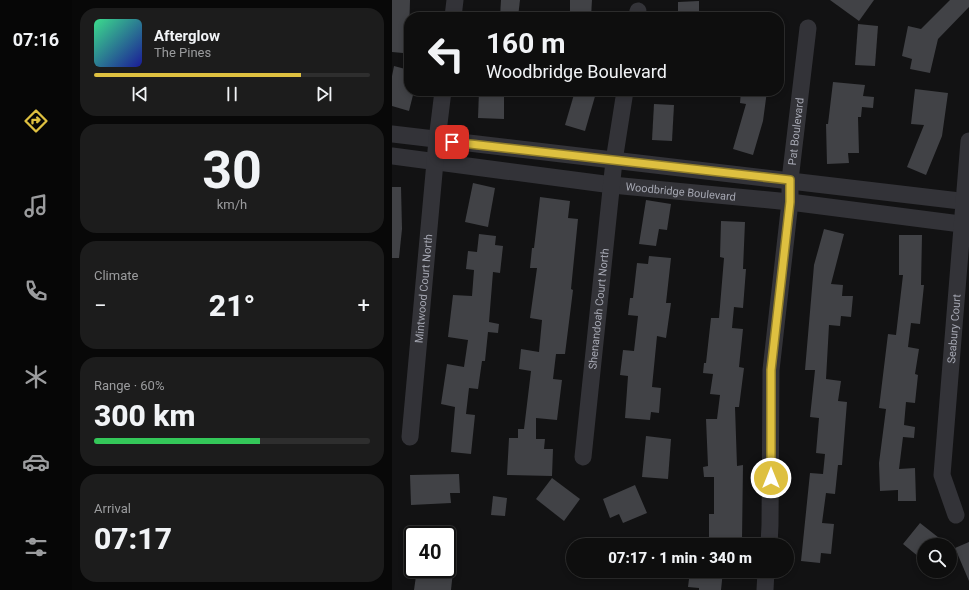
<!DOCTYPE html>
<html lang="en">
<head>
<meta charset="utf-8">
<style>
	:root { --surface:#0e0e0e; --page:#1c1c1c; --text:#f1f3f6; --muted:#9b9c9e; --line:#2e2e2e; --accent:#dec040 }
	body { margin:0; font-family:Roboto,sans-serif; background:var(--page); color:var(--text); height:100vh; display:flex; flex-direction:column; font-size:15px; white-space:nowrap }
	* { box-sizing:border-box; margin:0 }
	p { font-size:13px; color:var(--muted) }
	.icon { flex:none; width:22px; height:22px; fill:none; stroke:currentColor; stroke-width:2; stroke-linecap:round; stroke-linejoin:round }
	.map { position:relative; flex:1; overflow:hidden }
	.details { display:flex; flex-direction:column; gap:8px; padding:8px; background:#080808; width:320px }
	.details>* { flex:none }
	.hud { position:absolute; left:12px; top:12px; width:380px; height:84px; border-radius:16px; box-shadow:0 2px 6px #0003,0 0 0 1px var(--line); background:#0e0e0e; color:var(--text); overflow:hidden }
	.controls { position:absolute; left:525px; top:538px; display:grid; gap:8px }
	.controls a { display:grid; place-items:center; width:40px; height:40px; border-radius:50%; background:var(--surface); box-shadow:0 2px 6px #0003,0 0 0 1px var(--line); font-size:20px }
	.speed { position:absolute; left:12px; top:526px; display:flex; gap:8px; font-size:20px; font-weight:700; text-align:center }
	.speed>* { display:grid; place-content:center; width:52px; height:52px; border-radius:50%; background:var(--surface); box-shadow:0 2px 6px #0003,0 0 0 1px var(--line); line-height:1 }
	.speed .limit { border:2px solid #111; border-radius:6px; background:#fff; color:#111 }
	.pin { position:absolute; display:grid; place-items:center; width:34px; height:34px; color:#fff; margin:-17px; border-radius:8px; box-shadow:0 2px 6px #0006 }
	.me { position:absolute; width:44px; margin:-22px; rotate:0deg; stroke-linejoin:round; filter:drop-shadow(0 0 3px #0008) }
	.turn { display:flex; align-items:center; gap:14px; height:84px; padding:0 16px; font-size:18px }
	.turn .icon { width:52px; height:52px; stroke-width:2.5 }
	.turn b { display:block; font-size:28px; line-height:34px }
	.big { font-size:30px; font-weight:800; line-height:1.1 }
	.details .widget { flex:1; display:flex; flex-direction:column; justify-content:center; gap:6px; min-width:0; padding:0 14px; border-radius:16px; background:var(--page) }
	.details .dial { align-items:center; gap:0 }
	.dial b { font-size:52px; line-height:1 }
	.song { display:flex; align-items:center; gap:12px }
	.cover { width:48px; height:48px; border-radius:6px; background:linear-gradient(135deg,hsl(150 70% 55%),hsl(240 70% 35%)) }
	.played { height:4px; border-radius:2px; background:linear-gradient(90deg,var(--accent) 75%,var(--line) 75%) }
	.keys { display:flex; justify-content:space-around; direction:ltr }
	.heat { display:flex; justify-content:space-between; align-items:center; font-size:22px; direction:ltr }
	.charge { height:6px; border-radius:3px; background:linear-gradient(90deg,#34c759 60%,var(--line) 0) }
	.trip { position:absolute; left:174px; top:538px; width:228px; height:40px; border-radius:20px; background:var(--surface); box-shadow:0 2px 6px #0003,0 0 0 1px var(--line); font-weight:800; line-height:40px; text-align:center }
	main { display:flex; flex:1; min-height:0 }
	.tabs { display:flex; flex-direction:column; width:72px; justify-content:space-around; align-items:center; background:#060606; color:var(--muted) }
	.tabs .icon { width:28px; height:28px }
	.tabs .selected { color:var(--accent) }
	.tabs b { font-size:18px; color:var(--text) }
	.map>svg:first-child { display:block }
	.building { fill:#414246 }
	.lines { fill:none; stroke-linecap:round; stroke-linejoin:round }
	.minor { stroke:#333338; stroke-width:17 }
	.route-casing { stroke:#907d2a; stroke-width:10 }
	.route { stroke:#dec040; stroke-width:7 }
	.labels { text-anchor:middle; stroke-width:3.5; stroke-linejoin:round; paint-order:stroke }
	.street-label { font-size:11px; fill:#a5a7b2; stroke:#0d0d0e }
</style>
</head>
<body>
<main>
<nav class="tabs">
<b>07:16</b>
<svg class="icon selected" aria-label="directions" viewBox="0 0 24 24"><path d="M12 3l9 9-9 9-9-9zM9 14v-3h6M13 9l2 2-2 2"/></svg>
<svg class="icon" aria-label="music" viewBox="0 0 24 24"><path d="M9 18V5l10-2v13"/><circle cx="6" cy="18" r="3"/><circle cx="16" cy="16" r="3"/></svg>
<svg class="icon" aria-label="phone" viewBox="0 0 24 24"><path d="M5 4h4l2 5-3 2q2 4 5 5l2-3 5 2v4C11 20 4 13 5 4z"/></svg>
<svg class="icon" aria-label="climate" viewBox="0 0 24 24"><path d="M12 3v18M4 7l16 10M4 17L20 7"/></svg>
<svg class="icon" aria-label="car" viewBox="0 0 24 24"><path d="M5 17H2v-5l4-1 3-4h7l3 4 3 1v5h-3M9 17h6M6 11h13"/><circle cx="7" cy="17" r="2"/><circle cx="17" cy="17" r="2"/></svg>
<svg class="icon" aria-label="filters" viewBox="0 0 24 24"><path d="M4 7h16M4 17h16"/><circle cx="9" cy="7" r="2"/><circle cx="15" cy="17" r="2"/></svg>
</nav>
<section class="details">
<div class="widget">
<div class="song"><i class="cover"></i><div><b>Afterglow</b><p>The Pines</p></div></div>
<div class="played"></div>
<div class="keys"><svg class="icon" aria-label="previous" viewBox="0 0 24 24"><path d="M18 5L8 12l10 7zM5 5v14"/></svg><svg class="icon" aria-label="pause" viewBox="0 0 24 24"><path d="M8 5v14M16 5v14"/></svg><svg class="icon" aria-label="next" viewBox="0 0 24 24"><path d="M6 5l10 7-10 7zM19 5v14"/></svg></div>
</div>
<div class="widget dial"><b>30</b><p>km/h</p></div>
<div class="widget"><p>Climate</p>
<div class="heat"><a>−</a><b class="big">21°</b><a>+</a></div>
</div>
<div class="widget"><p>Range · 60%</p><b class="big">300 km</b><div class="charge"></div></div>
<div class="widget"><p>Arrival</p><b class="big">07:17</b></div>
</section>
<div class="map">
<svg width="577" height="590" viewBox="0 0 577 590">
	<rect width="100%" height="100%" fill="#121213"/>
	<!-- building -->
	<g class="building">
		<path d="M 0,0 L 18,0 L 17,35 L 12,34 L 11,53 L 0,52 Z"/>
		<path d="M 109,0 L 128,0 L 126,17 L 108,17 Z"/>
		<path d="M 178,0 L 200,0 L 199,17 L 178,17 Z"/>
		<path d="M 438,0 L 482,0 L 467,21 Z"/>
		<path d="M 558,0 L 577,0 L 577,7 L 546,39 L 538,73 L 518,69 L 520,59 L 510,56 L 516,26 L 529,29 Z"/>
		<path d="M 307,1 L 307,17 L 286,17 L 286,2 Z"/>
		<path d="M 466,24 L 486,26 L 483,66 L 463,65 Z"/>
		<path d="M 2,66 L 17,70 L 17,91 L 22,91 L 17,111 L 0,106 L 0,76 Z"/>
		<path d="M 441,82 L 473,85 L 471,96 L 482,97 L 481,108 L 470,107 L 469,117 L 466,117 L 467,153 L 456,153 L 457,163 L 435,164 L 434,124 L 436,124 Z"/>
		<path d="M 523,89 L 556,93 L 550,136 L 534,175 L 515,167 L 532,125 L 519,124 Z"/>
		<path d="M 87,91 L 112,91 L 112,119 L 86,118 Z"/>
		<path d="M 183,91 L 204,93 L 193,131 L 173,125 Z"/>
		<path d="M 349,91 L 375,91 L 371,121 L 361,155 L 341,149 L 354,104 L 348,103 Z"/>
		<path d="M 262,104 L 282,105 L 280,141 L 260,140 Z"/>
		<path d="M 81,183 L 103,188 L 96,227 L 73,222 Z"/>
		<path d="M 0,187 L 9,187 L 10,229 L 7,258 L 0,258 Z"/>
		<path d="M 148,197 L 178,201 L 176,218 L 186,219 L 179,289 L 181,290 L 173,354 L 164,354 L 161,379 L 170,380 L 165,420 L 144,418 L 144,439 L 153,439 L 152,449 L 161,449 L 160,476 L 115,475 L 117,438 L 126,438 L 126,429 L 132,429 L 139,371 L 127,369 L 129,349 L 147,352 L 150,320 L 138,318 L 145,268 L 138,268 L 140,248 L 142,248 Z"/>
		<path d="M 254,200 L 279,204 L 275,230 L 267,229 L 264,246 L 247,244 Z"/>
		<path d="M 329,221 L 353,222 L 351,269 L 354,269 L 351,308 L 342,307 L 340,328 L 351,329 L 347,367 L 352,368 L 347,407 L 343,407 L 345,466 L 351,465 L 350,540 L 317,540 L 317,514 L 322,514 L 322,477 L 312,477 L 311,467 L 316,466 L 314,419 L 325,419 L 328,395 L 318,394 L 321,374 L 311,373 L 312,363 L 314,363 L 319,318 L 327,318 L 332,258 L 328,257 Z"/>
		<path d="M 432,229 L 452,234 L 439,284 L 451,285 L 450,296 L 461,296 L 459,317 L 449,316 L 448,326 L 437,325 L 434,379 L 449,381 L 446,401 L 455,402 L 450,465 L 446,465 L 443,494 L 434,493 L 430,523 L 442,524 L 439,554 L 429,553 L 428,563 L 409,561 L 418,473 L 431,474 L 433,454 L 424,453 L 427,418 L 418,417 L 423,370 L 413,370 L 422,265 Z"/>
		<path d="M 87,234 L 104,236 L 103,245 L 111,246 L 108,273 L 101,272 L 97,322 L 107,324 L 106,333 L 96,332 L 93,361 L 90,361 L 86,389 L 77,388 L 74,414 L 83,415 L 79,454 L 59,452 L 63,407 L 49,404 L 55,364 L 72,367 L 76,340 L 56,337 L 61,295 L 80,296 L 82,270 L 74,269 L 76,251 L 85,252 Z"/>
		<path d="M 507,235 L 530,235 L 529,285 L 532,285 L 528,324 L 519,323 L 516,347 L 527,349 L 523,374 L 526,375 L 523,403 L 514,402 L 512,425 L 523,427 L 522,438 L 511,437 L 507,469 L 523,468 L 524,501 L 506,501 L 506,490 L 488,491 L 487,463 L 494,409 L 487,408 L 496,334 L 504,335 L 511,275 L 507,275 Z"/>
		<path d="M 257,256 L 279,258 L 274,303 L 279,303 L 274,338 L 265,336 L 260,387 L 269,388 L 267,413 L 259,412 L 258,420 L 233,418 L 236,376 L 228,375 L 231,350 L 242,351 L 246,316 L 236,315 L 238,298 L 241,298 L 245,263 L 256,264 Z"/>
		<path d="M 254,436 L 279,439 L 276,479 L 250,477 Z"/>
		<path d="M 67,474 L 68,493 L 58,493 L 59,503 L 19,505 L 18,475 Z"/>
		<path d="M 160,478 L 188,499 L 172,521 L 144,499 Z"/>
		<path d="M 243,485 L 255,513 L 231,523 L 227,514 L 218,518 L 211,499 Z"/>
		<path d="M 101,496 L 115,498 L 113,516 L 99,515 Z"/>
		<path d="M 528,523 L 556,545 L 532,545 L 532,561 L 511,544 Z"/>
		<path d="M 577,542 L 577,581 L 563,548 Z"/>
		<path d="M 25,569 L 61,571 L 59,590 L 22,590 Z"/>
		<path d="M 298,571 L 331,571 L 329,590 L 307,590 L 307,588 L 296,587 Z"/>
	</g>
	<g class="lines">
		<!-- minor -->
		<g class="minor">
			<path d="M 61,17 L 63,0"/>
			<path d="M 245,17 L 246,11"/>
			<path d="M 0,134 L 577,202"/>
			<path id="s1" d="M 0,156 L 220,185 L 398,202 L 577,225"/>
			<path id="s2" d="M 18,437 L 45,140 L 51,91"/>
			<path id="s3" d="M 191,457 L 222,161 L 233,91"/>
			<path id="s4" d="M 564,515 L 550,475 L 577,141"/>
			<path id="s5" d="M 377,545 L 378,525 L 379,370 L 398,202 L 398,180 L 416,28"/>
			<path d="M 373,590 L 374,571"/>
		</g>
	</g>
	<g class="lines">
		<defs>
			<path id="route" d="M 60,142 L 398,180 L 398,202 L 379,370 L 379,478"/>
		</defs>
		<!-- route casing -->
		<use href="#route" class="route-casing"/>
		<!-- route -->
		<use href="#route" class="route"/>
	</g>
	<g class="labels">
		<!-- street labels -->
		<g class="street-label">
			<text dy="4" stroke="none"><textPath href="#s5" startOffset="415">Pat Boulevard</textPath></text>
			<text dy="4" stroke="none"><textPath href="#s1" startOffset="291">Woodbridge Boulevard</textPath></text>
			<text dy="4" stroke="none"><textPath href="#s2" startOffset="149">Mintwood Court North</textPath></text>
			<text dy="4" stroke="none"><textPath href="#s3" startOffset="149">Shenandoah Court North</textPath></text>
			<text dy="4" stroke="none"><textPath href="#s4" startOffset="189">Seabury Court</textPath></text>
		</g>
	</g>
</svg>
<div class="controls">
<a><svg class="icon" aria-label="search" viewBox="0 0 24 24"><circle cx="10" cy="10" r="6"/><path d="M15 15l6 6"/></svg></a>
</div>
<div class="speed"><div class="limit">40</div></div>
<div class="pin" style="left:60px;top:142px;background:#d93025"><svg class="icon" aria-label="arrive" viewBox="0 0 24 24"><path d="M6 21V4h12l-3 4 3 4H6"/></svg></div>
<svg class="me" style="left:379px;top:478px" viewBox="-20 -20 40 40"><circle r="17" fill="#dec040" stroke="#fff" stroke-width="3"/><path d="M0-11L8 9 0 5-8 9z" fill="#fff"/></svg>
<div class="trip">07:17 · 1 min · 340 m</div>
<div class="hud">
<div class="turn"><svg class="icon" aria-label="left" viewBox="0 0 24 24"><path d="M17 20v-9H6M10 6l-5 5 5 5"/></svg><div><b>160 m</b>Woodbridge Boulevard</div></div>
</div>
</div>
</main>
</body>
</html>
